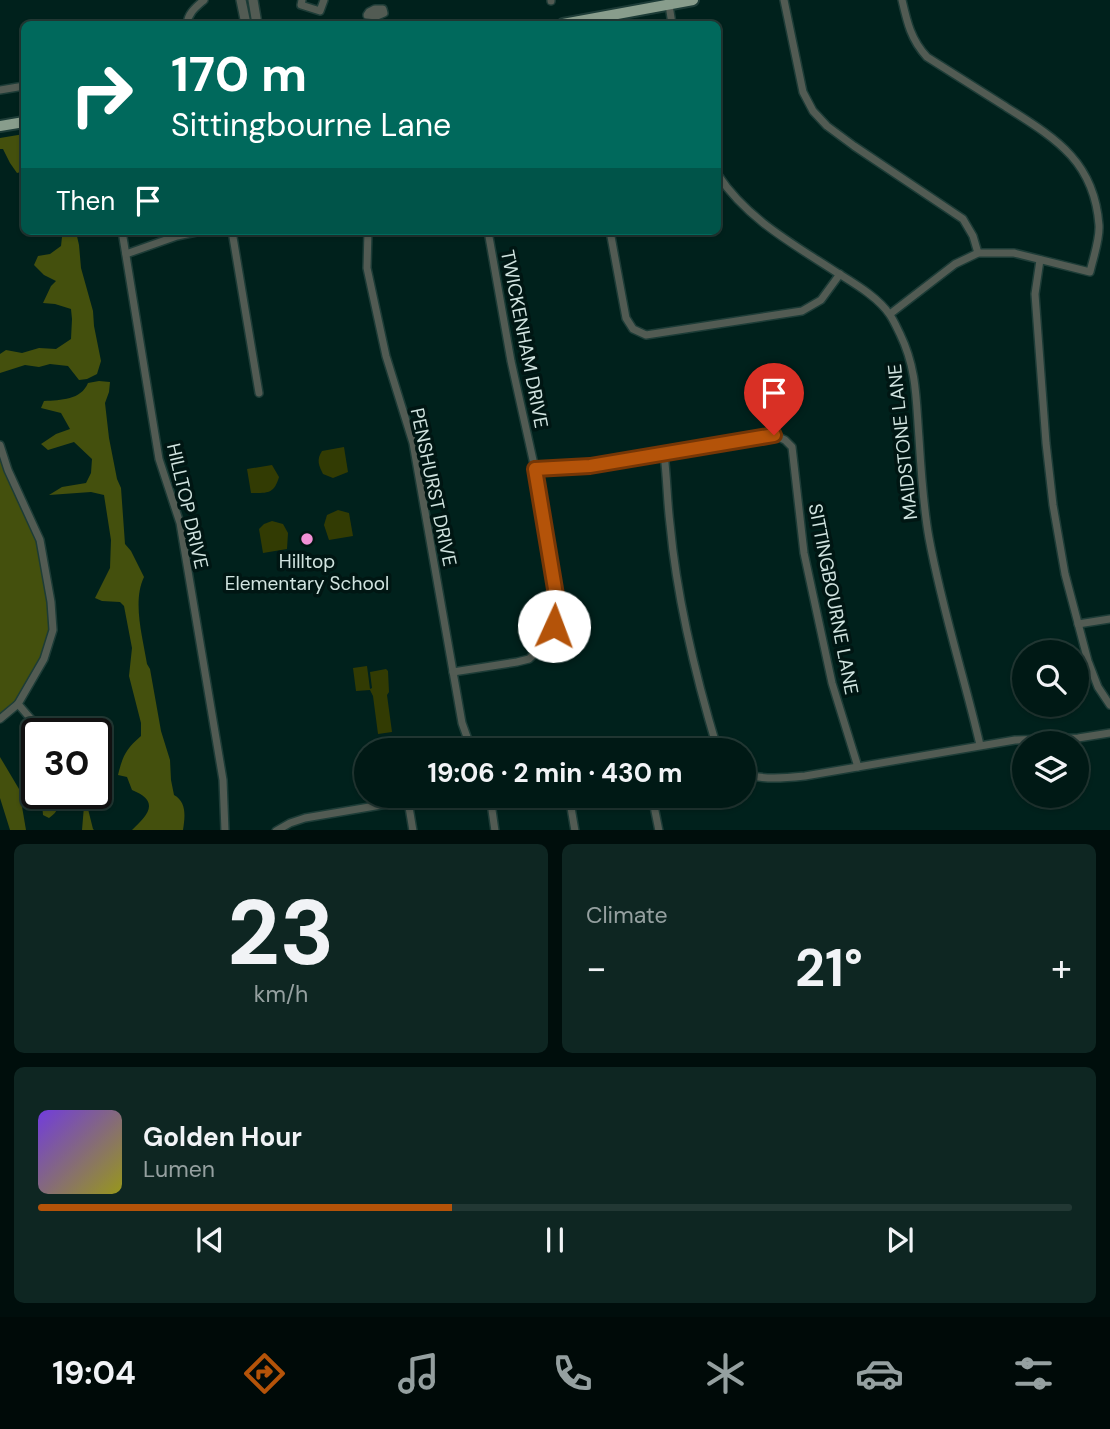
<!DOCTYPE html>
<html lang="en">
<head>
<meta charset="utf-8">
<style>
	:root { --surface:#001915; --page:#0e2622; --text:#f1f3f6; --muted:#95a0a0; --line:#223834; --accent:#b45309 }
	body { margin:0; font-family:"DM Sans",sans-serif; background:var(--page); color:var(--text); height:100vh; display:flex; flex-direction:column; font-size:26px; white-space:nowrap }
	* { box-sizing:border-box; margin:0 }
	p { font-size:23px; color:var(--muted) }
	.icon { flex:none; width:38px; height:38px; fill:none; stroke:currentColor; stroke-width:2; stroke-linecap:round; stroke-linejoin:round }
	.map { position:relative; height:830px; overflow:hidden }
	.drawer { display:flex; flex-direction:column; gap:14px; padding:14px; background:#000e0c; flex:1 }
	.drawer>* { flex:none }
	.guide { position:absolute; left:21px; top:21px; width:700px; height:214px; border-radius:10px; box-shadow:0 2px 5px #0004,0 0 0 2px var(--line); background:#00695c; color:#fff; overflow:hidden }
	.tools { position:absolute; left:1012px; top:640px; display:grid; gap:14px }
	.tools a { display:grid; place-items:center; width:77px; height:77px; border-radius:50%; background:var(--surface); box-shadow:0 2px 5px #0004,0 0 0 2px var(--line); font-size:35px }
	.speed { position:absolute; left:21px; top:718px; display:flex; gap:14px; font-size:35px; font-weight:700; text-align:center }
	.speed>* { display:grid; place-content:center; width:91px; height:91px; border-radius:50%; background:var(--surface); box-shadow:0 2px 5px #0004,0 0 0 2px var(--line); line-height:1 }
	.speed .limit { border:4px solid #111; border-radius:10px; background:#fff; color:#111 }
	.pin { position:absolute; display:grid; place-items:center; width:60px; height:60px; color:#fff; margin:-72px -30px; border-radius:50% 50% 50% 0; rotate:-45deg; box-shadow:0 0 7px #0007 }
	.pin .icon { rotate:45deg }
	.me { position:absolute; width:77px; margin:-38px; rotate:2deg; stroke-linejoin:round; filter:drop-shadow(0 0 5px #0008) }
	.turn { display:flex; align-items:center; gap:24px; height:147px; padding:0 35px; font-size:32px }
	.turn .icon { width:91px; height:91px; stroke-width:2.5 }
	.turn b { display:block; font-size:49px; line-height:60px }
	.then { display:flex; align-items:center; height:66px; padding:0 35px; background:#0003; gap:14px; font-size:26px }
	.big { font-size:52px; font-weight:700; line-height:1.1 }
	.drawer .widget { flex:1; display:flex; flex-direction:column; justify-content:center; gap:10px; min-width:0; padding:0 24px; border-radius:10px; background:var(--page) }
	.drawer .dial { align-items:center; gap:0 }
	.dial b { font-size:91px; line-height:1 }
	.song { display:flex; align-items:center; gap:21px }
	.cover { width:84px; height:84px; border-radius:10px; background:linear-gradient(135deg,hsl(260 70% 55%),hsl(60 70% 35%)) }
	.played { height:7px; border-radius:4px; background:linear-gradient(90deg,var(--accent) 40%,var(--line) 40%) }
	.keys { display:flex; justify-content:space-around; direction:ltr }
	.heat { display:flex; justify-content:space-between; align-items:center; font-size:38px; direction:ltr }
	.drawer .tiles { flex:1; display:grid; gap:14px; grid-template-columns:1fr 1fr }
	.widget:last-child { grid-column:span 2 }
	.trip { position:absolute; left:354px; top:738px; width:402px; height:70px; border-radius:35px; background:var(--surface); box-shadow:0 2px 5px #0004,0 0 0 2px var(--line); font-weight:700; line-height:70px; text-align:center }
	.dock { display:flex; height:112px; justify-content:space-around; align-items:center; background:#000a08; color:var(--muted) }
	.dock .icon { width:49px; height:49px }
	.dock .current { color:var(--accent) }
	.dock b { font-size:32px; color:var(--text) }
	.map>svg:first-child { display:block }
	.green { fill:#323b03 }
	.forest { fill:#44500d }
	.lines { fill:none; stroke-linecap:round; stroke-linejoin:round }
	.minor-casing { stroke:#1d3c37; stroke-width:10 }
	.tertiary-casing { stroke:#1d3c37; stroke-width:12 }
	.primary-casing { stroke:#1d3c37; stroke-width:14 }
	.minor { stroke:#525b53; stroke-width:7 }
	.tertiary { stroke:#525b53; stroke-width:9 }
	.primary { stroke:#889d8c; stroke-width:10 }
	.route-casing { stroke:#753606; stroke-width:18 }
	.route { stroke:#b45309; stroke-width:12 }
	.poi-dot { fill:#f291d6; stroke:#001613; stroke-width:2.5 }
	.labels { text-anchor:middle; stroke-width:7; stroke-linejoin:round; paint-order:stroke }
	.street-label { font-size:19px; fill:#d1e4e0; stroke:#001613 }
	.poi-label { font-size:19px; fill:#d1e4e0; stroke:#001613 }
</style>
</head>
<body>
<div class="map">
<svg width="1110" height="831" viewBox="0 0 1110 831">
	<rect width="100%" height="100%" fill="#00211c"/>
	<!-- green -->
	<g class="green">
		<path d="M 344,447 L 348,472 L 333,478 L 323,474 C 319,466 316,460 322,451 Z"/>
		<path d="M 272,465 L 279,477 C 274,494 268,493 251,493 L 247,469 Z"/>
		<path d="M 338,510 L 349,513 L 353,536 L 329,540 L 324,525 L 327,515 Z"/>
		<path d="M 272,521 L 283,524 L 288,533 L 287,549 L 263,553 L 259,529 L 264,524 Z"/>
		<path d="M 367,666 L 370,689 L 372,688 L 370,672 L 386,669 L 388,671 L 389,692 L 387,695 L 392,732 L 378,734 L 373,696 L 370,690 L 356,691 L 353,668 Z"/>
	</g>
	<!-- forest -->
	<g class="forest">
		<path d="M 24,134 L 24,171 L 17,173 L 10,163 L 3,149 L 0,149 L 0,138 Z"/>
		<path d="M 56,231 L 76,231 L 76,232 L 79,245 L 81,268 L 93,311 L 94,326 L 101,361 L 97,374 L 87,379 L 79,380 L 68,366 L 50,364 L 39,367 L 25,365 L 0,373 L 0,354 L 6,350 L 22,353 L 39,348 L 56,349 L 71,339 L 72,319 L 71,309 L 55,304 L 43,303 L 51,286 L 56,281 L 44,275 L 34,265 L 38,256 L 50,254 L 61,246 L 62,237 Z"/>
		<path d="M 99,381 L 110,382 L 109,392 L 105,403 L 109,438 L 117,479 L 121,488 L 125,544 L 131,551 L 144,577 C 132,602 143,638 147,664 L 150,669 L 161,731 L 170,760 L 171,780 L 174,795 C 187,802 185,817 183,830 L 132,830 C 146,816 162,802 132,790 L 127,777 L 118,775 C 123,755 126,749 141,736 L 141,723 L 129,676 L 132,648 L 124,606 L 120,602 L 102,601 L 95,598 L 110,568 L 111,540 L 104,495 L 91,492 L 49,495 L 62,487 L 86,483 L 91,473 L 92,459 L 74,442 L 48,450 L 41,444 L 56,434 L 70,429 L 61,413 L 41,408 L 44,401 C 61,400 81,400 88,383 Z"/>
		<path d="M 0,445 L 40,540 L 53,630 L 44,659 L 18,704 L 0,719 Z"/>
		<path d="M 0,757 L 19,789 L 26,830 L 10,830 L 0,798 Z"/>
		<path d="M 41,793 L 59,793 C 62,803 58,812 49,818 L 43,815 Z"/>
		<path d="M 87,805 L 93,829 L 94,830 L 82,830 L 84,806 Z"/>
	</g>
	<g class="lines">
		<defs>
			<g id="minor">
				<path d="M 302,0 L 301,5 L 320,11 L 324,0"/>
				<path d="M 551,0 L 551,1"/>
				<path d="M 784,0 L 803,92 L 813,111 L 827,126 L 854,146 L 963,219 L 973,236 L 978,253"/>
				<path d="M 669,5 L 672,24"/>
				<path d="M 375,9 L 383,9 L 384,13 L 377,16 L 367,15 L 369,12 Z"/>
				<path d="M 187,24 C 188,13 196,7 204,0"/>
				<path d="M 0,90 L 24,86"/>
				<path d="M 718,175 C 747,219 793,244 836,272 C 855,284 878,297 890,315 C 894,321 897,328 900,334 C 917,369 916,400 919,438 C 921,471 923,505 929,538 C 942,609 964,676 980,745"/>
				<path d="M 122,231 L 159,459 L 180,523 L 223,780 L 225,831"/>
				<path d="M 232,231 L 259,393"/>
				<path d="M 368,231 L 367,268 L 386,356 L 413,443 L 462,723 L 472,751"/>
				<path d="M 610,231 L 626,318 L 633,329 L 646,335 L 802,311 L 821,300 L 840,274"/>
				<path d="M 126,254 L 177,236 L 201,231"/>
				<path d="M 1040,260 L 1035,294 L 1046,443 L 1053,505 L 1065,574 L 1088,661 L 1098,687 L 1110,705"/>
				<path d="M 890,314 L 955,264 L 978,253 L 1014,253 L 1090,272 C 1093,258 1100,240 1099,225 C 1094,159 1053,137 1003,105 C 978,89 952,73 927,57 C 911,40 907,22 902,0"/>
				<path d="M 0,445 L 8,470 L 40,540 L 51,602 L 53,630 L 44,659 L 18,704 L 0,719"/>
				<path d="M 664,454 C 667,477 667,500 670,524 C 677,600 696,678 718,751"/>
				<path d="M 535,469 L 590,466 L 774,435 L 785,440 L 792,447 L 804,553 L 832,683 L 858,767"/>
				<path d="M 1078,624 L 1110,619"/>
				<path d="M 453,672 L 517,662 L 529,659 L 542,646 L 550,635 L 554,626 L 557,601 L 535,469 L 511,361 L 488,231"/>
				<path d="M 18,704 L 43,733"/>
				<path d="M 679,751 L 716,742"/>
				<path d="M 744,774 C 763,780 785,778 805,776 L 1015,740 L 1078,738 L 1110,733"/>
				<path d="M 65,793 C 90,812 116,785 96,760"/>
				<path d="M 490,796 L 495,831"/>
				<path d="M 569,796 L 575,831"/>
				<path d="M 652,796 L 659,831"/>
				<path d="M 408,801 L 413,831"/>
				<path d="M 276,831 L 290,823 L 305,818 L 434,796"/>
			</g>
			<g id="tertiary">
				<path d="M 241,0 L 246,24"/>
				<path d="M 253,0 L 257,24"/>
			</g>
			<g id="primary">
				<path d="M 563,24 L 693,0"/>
				<path d="M 0,126 L 24,122"/>
			</g>
		</defs>
		<!-- minor casing -->
		<use href="#minor" class="minor-casing"/>
		<!-- tertiary casing -->
		<use href="#tertiary" class="tertiary-casing"/>
		<!-- primary casing -->
		<use href="#primary" class="primary-casing"/>
		<!-- minor -->
		<use href="#minor" class="minor"/>
		<!-- tertiary -->
		<use href="#tertiary" class="tertiary"/>
		<!-- primary -->
		<use href="#primary" class="primary"/>
	</g>
	<g class="lines">
		<defs>
			<path id="route" d="M 554,626 L 557,601 L 535,469 L 590,466 L 774,435"/>
		</defs>
		<!-- route casing -->
		<use href="#route" class="route-casing"/>
		<!-- route -->
		<use href="#route" class="route"/>
	</g>
	<!-- markers -->
	<circle class="poi-dot" cx="307" cy="539" r="7"/>
	<g class="labels">
		<!-- street labels -->
		<g class="street-label">
			<text transform="translate(525 339) rotate(79)" y="7">TWICKENHAM DRIVE</text>
			<text transform="translate(902 442) rotate(-96)" y="7">MAIDSTONE LANE</text>
			<text transform="translate(434 487) rotate(78)" y="7">PENSHURST DRIVE</text>
			<text transform="translate(188 506) rotate(77)" y="7">HILLTOP DRIVE</text>
			<text transform="translate(834 599) rotate(79)" y="7">SITTINGBOURNE LANE</text>
		</g>
		<!-- poi labels -->
		<g class="poi-label">
			<text x="307" y="568">Hilltop<tspan x="307" dy="22">Elementary School</tspan></text>
		</g>
	</g>
</svg>
<div class="tools">
<a><svg class="icon" aria-label="search" viewBox="0 0 24 24"><circle cx="10" cy="10" r="6"/><path d="M15 15l6 6"/></svg></a>
<a><svg class="icon" aria-label="layers" viewBox="0 0 24 24"><path d="M12 4l9 5-9 5-9-5zM3 14l9 5 9-5"/></svg></a>
</div>
<div class="speed"><div class="limit">30</div></div>
<div class="pin" style="left:774px;top:435px;background:#d93025"><svg class="icon" aria-label="arrive" viewBox="0 0 24 24"><path d="M6 21V4h12l-3 4 3 4H6"/></svg></div>
<svg class="me" style="left:554px;top:626px" viewBox="-20 -20 40 40"><circle r="19" fill="#fff"/><path d="M0-13L10 11 0 6-10 11z" fill="#b45309"/></svg>
<div class="trip">19:06 · 2 min · 430 m</div>
<div class="guide">
<div class="turn"><svg class="icon" aria-label="right" viewBox="0 0 24 24"><path d="M7 20v-9h11M14 6l5 5-5 5"/></svg><div><b>170 m</b>Sittingbourne Lane</div></div>
<div class="then">Then<svg class="icon" aria-label="arrive" viewBox="0 0 24 24"><path d="M6 21V4h12l-3 4 3 4H6"/></svg></div>
</div>
</div>
<section class="drawer">
<div class="tiles">
<div class="widget dial"><b>23</b><p>km/h</p></div>
<div class="widget"><p>Climate</p>
<div class="heat"><a>−</a><b class="big">21°</b><a>+</a></div>
</div>
<div class="widget">
<div class="song"><i class="cover"></i><div><b>Golden Hour</b><p>Lumen</p></div></div>
<div class="played"></div>
<div class="keys"><svg class="icon" aria-label="previous" viewBox="0 0 24 24"><path d="M18 5L8 12l10 7zM5 5v14"/></svg><svg class="icon" aria-label="pause" viewBox="0 0 24 24"><path d="M8 5v14M16 5v14"/></svg><svg class="icon" aria-label="next" viewBox="0 0 24 24"><path d="M6 5l10 7-10 7zM19 5v14"/></svg></div>
</div>
</div>
</section>
<nav class="dock">
<b>19:04</b>
<svg class="icon current" aria-label="directions" viewBox="0 0 24 24"><path d="M12 3l9 9-9 9-9-9zM9 14v-3h6M13 9l2 2-2 2"/></svg>
<svg class="icon" aria-label="music" viewBox="0 0 24 24"><path d="M9 18V5l10-2v13"/><circle cx="6" cy="18" r="3"/><circle cx="16" cy="16" r="3"/></svg>
<svg class="icon" aria-label="phone" viewBox="0 0 24 24"><path d="M5 4h4l2 5-3 2q2 4 5 5l2-3 5 2v4C11 20 4 13 5 4z"/></svg>
<svg class="icon" aria-label="climate" viewBox="0 0 24 24"><path d="M12 3v18M4 7l16 10M4 17L20 7"/></svg>
<svg class="icon" aria-label="car" viewBox="0 0 24 24"><path d="M5 17H2v-5l4-1 3-4h7l3 4 3 1v5h-3M9 17h6M6 11h13"/><circle cx="7" cy="17" r="2"/><circle cx="17" cy="17" r="2"/></svg>
<svg class="icon" aria-label="filters" viewBox="0 0 24 24"><path d="M4 7h16M4 17h16"/><circle cx="9" cy="7" r="2"/><circle cx="15" cy="17" r="2"/></svg>
</nav>
</body>
</html>
